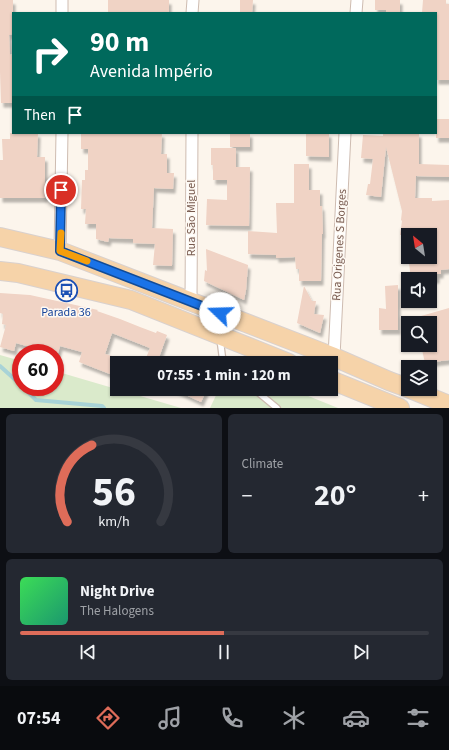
<!DOCTYPE html>
<html lang="en">
<head>
<meta charset="utf-8">
<style>
	:root { --surface:#171b24; --page:#242831; --text:#f1f3f6; --muted:#9ea1a6; --line:#363941; --accent:#de6c59 }
	body { margin:0; font-family:"Source Sans 3",sans-serif; background:var(--page); color:var(--text); height:100vh; display:flex; flex-direction:column; font-size:15px; white-space:nowrap }
	* { box-sizing:border-box; margin:0 }
	p { font-size:13px; color:var(--muted) }
	.icon { flex:none; width:22px; height:22px; fill:none; stroke:currentColor; stroke-width:2; stroke-linecap:round; stroke-linejoin:round }
	.map { position:relative; height:408px; overflow:hidden }
	.drawer { display:flex; flex-direction:column; gap:6px; padding:6px; background:#0d0f14; flex:1 }
	.drawer>* { flex:none }
	.guide { position:absolute; left:12px; top:12px; width:425px; height:122px; border-radius:0px; box-shadow:0 1px 3px #0004; background:#00695c; color:#fff; overflow:hidden }
	.needle { width:26px; rotate:330deg }
	.buttons { position:absolute; left:401px; top:228px; display:grid; gap:8px }
	.buttons a { display:grid; place-items:center; width:36px; height:36px; border-radius:0px; background:var(--surface); box-shadow:0 1px 3px #0004; font-size:20px }
	.speed { position:absolute; left:12px; top:344px; display:flex; gap:8px; font-size:20px; font-weight:700; text-align:center }
	.speed>* { display:grid; place-content:center; width:52px; height:52px; border-radius:50%; background:var(--surface); box-shadow:0 1px 3px #0004; line-height:1 }
	.speed .limit { border:6px solid #d22; background:#fff; color:#111 }
	.pin { position:absolute; display:grid; place-items:center; width:34px; height:34px; color:#fff; margin:-17px; border:2px solid #fff; border-radius:50%; box-shadow:0 1px 4px #0007 }
	.me { position:absolute; width:44px; margin:-22px; rotate:291deg; stroke-linejoin:round; filter:drop-shadow(0 0 3px #0008) }
	.turn { display:flex; align-items:center; gap:14px; height:84px; padding:0 12px; font-size:18px }
	.turn .icon { width:52px; height:52px; stroke-width:2.5 }
	.turn b { display:block; font-size:28px; line-height:34px }
	.then { display:flex; align-items:center; height:38px; padding:0 12px; background:#0003; gap:8px; font-size:15px }
	.big { font-size:30px; font-weight:700; line-height:1.1 }
	.drawer .card { flex:1; display:flex; flex-direction:column; justify-content:center; gap:6px; min-width:0; padding:0 14px; border-radius:6px; background:var(--page) }
	.drawer .dial { align-items:center; gap:0 }
	.dial svg { height:104px; overflow:visible; fill:none; stroke:var(--line); stroke-width:7; stroke-linecap:round; text-anchor:middle }
	.dial text { fill:var(--text); stroke:none }
	.song { display:flex; align-items:center; gap:12px }
	.cover { width:48px; height:48px; border-radius:6px; background:linear-gradient(135deg,hsl(130 70% 55%),hsl(160 70% 35%)) }
	.played { height:4px; border-radius:2px; background:linear-gradient(90deg,var(--accent) 50%,var(--line) 50%) }
	.keys { display:flex; justify-content:space-around; direction:ltr }
	.heat { display:flex; justify-content:space-between; align-items:center; font-size:22px; direction:ltr }
	.drawer .tiles { flex:1; display:grid; gap:6px; grid-template-columns:1fr 1fr }
	.card:last-child { grid-column:span 2 }
	.trip { position:absolute; left:110px; top:356px; width:228px; height:40px; border-radius:0px; background:var(--surface); box-shadow:0 1px 3px #0004; font-weight:700; line-height:40px; text-align:center }
	.dock { display:flex; height:64px; justify-content:space-around; align-items:center; background:#090b0e; color:var(--muted) }
	.dock .icon { width:28px; height:28px }
	.dock .on { color:var(--accent) }
	.dock b { font-size:18px; color:var(--text) }
	.map>svg:first-child { display:block }
	.green { fill:#daeacb }
	.lines { fill:none; stroke-linecap:round; stroke-linejoin:round }
	.stream { stroke:#a8d3d7; stroke-width:4 }
	.building { fill:#f0d3c5; filter:url(#shadow) }
	.lane-casing { stroke:#cebcb1; stroke-width:8 }
	.street-casing { stroke:#cebcb1; stroke-width:13 }
	.primary-casing { stroke:#d9d1ce; stroke-width:20 }
	.lane { stroke:#fff; stroke-width:5.5 }
	.street { stroke:#fff; stroke-width:11 }
	.primary { stroke:#f6d3a9; stroke-width:18 }
	.route-casing { stroke:#114b97; stroke-width:10 }
	.route { stroke:#1a73e8; stroke-width:7 }
	.slow { stroke:#f59e0b; stroke-width:7 }
	.labels { text-anchor:middle; stroke-width:3; stroke-linejoin:round; paint-order:stroke }
	.street-label { font-size:12px; fill:#775a4f; stroke:#fef9f3 }
	.transit-label { font-size:12px; fill:#164399; stroke:#fef9f3 }
</style>
</head>
<body>
<div class="map">
<svg width="449" height="408" viewBox="0 0 449 408">
	<defs>
		<filter id="shadow"><feDropShadow dx="2.5" dy="4.5" stdDeviation="1" flood-color="#0004"/></filter>
	</defs>
	<rect width="100%" height="100%" fill="#fcf5ec"/>
	<!-- green -->
	<g class="green">
		<path d="M 0,355 L 21,361 L 21,387 L 55,387 L 55,371 L 181,408 L 0,408 Z"/>
		<path d="M 219,389 L 291,389 L 338,408 L 210,408 Z"/>
	</g>
	<g class="lines">
		<!-- stream -->
		<g class="stream">
			<path d="M 0,366 L 21,385"/>
			<path d="M 23,387 L 36,400 L 102,406 L 104,408"/>
		</g>
	</g>
	<!-- building -->
	<g class="building">
		<path d="M 0,0 L 13,0 L 13,34 L 9,35 L 10,55 L 13,54 L 13,103 L 1,103 L 0,71 Z"/>
		<rect x="108" y="0" width="61" height="13"/>
		<path d="M 240,0 L 253,0 L 252,13 L 240,13 Z"/>
		<path d="M 375,0 L 400,0 L 400,13 L 386,13 L 386,10 L 375,10 Z"/>
		<path d="M 423,0 L 446,0 L 446,4 L 449,4 L 449,80 L 436,80 L 436,13 L 422,13 Z"/>
		<rect x="436" y="119" width="13" height="19"/>
		<path d="M 10,133 L 38,133 L 37,157 L 45,157 L 45,198 L 0,198 L 0,160 L 3,160 L 2,139 L 10,139 Z"/>
		<path d="M 97,133 L 162,133 L 161,154 L 167,154 L 167,173 L 174,173 L 173,189 L 154,188 L 152,228 L 173,229 L 172,266 L 153,265 L 155,244 L 133,243 L 133,239 L 109,238 L 108,242 L 96,239 L 96,224 L 85,224 L 86,209 L 81,209 L 82,180 L 85,180 L 85,170 L 88,170 L 88,149 L 81,149 L 81,134 L 97,134 Z"/>
		<rect x="230" y="133" width="20" height="14"/>
		<path d="M 306,133 L 329,133 L 329,157 L 306,156 Z"/>
		<path d="M 383,133 L 419,133 L 419,164 L 449,165 L 449,177 L 416,176 L 415,198 L 432,198 L 432,201 L 449,200 L 449,269 L 441,270 L 441,274 L 437,274 L 437,279 L 411,279 L 409,263 L 430,264 L 430,235 L 400,235 L 402,221 L 401,220 L 402,211 L 386,147 L 381,197 L 366,195 L 368,184 L 370,184 L 373,159 L 361,158 L 363,135 L 383,136 Z"/>
		<path d="M 211,148 L 236,148 L 236,167 L 250,167 L 249,226 L 206,225 L 207,199 L 227,200 L 227,180 L 213,180 L 213,165 L 211,165 Z"/>
		<path d="M 294,164 L 309,164 L 309,190 L 320,190 L 320,206 L 322,206 L 323,234 L 322,234 L 321,281 L 299,281 L 299,269 L 296,269 L 295,257 L 276,258 L 276,255 L 248,254 L 248,231 L 277,233 L 276,203 L 294,203 Z"/>
		<path d="M 206,249 L 248,265 L 246,290 L 244,300 L 204,281 L 205,270 L 207,271 Z"/>
		<path d="M 398,285 L 398,330 L 379,330 L 379,308 L 386,309 L 385,286 Z"/>
		<path d="M 304,286 L 312,301 L 316,301 L 314,314 L 324,315 L 320,333 L 297,323 Z"/>
		<path d="M 0,293 L 30,295 L 98,310 L 97,311 L 120,319 L 140,327 L 156,333 L 157,331 L 167,335 L 157,363 L 144,363 L 150,348 L 112,333 L 105,354 L 116,357 L 110,374 L 79,362 L 82,352 L 60,346 L 58,353 L 40,353 L 41,350 L 16,343 L 14,351 L 0,347 L 6,325 L 2,324 L 3,314 L 0,313 Z"/>
		<path d="M 449,308 L 449,360 L 425,363 L 421,345 L 430,345 L 430,323 L 407,323 L 407,320 Z"/>
		<path d="M 173,389 L 207,389 L 201,402 Z"/>
	</g>
	<g class="lines">
		<defs>
			<g id="lane">
				<path d="M 220,339 L 223,362 L 223,363"/>
				<path d="M 254,389 L 277,408"/>
			</g>
			<g id="street">
				<path d="M 62,0 L 62,13"/>
				<path d="M 192,13 L 193,0"/>
				<path d="M 356,13 L 357,0"/>
				<path d="M 60,251 L 62,133"/>
				<path d="M 191,302 L 192,133"/>
				<path d="M 334,357 L 345,133"/>
			</g>
			<g id="primary">
				<path d="M 0,237 L 60,251 L 334,357 L 389,381 L 408,388"/>
				<path d="M 0,271 L 18,273 L 131,300 L 289,363"/>
				<path d="M 331,380 L 400,408"/>
				<path d="M 410,389 L 449,405"/>
			</g>
		</defs>
		<!-- lane casing -->
		<use href="#lane" class="lane-casing"/>
		<!-- street casing -->
		<use href="#street" class="street-casing"/>
		<!-- primary casing -->
		<use href="#primary" class="primary-casing"/>
		<!-- lane -->
		<use href="#lane" class="lane"/>
		<!-- street -->
		<use href="#street" class="street"/>
		<!-- primary -->
		<use href="#primary" class="primary"/>
	</g>
	<g class="lines">
		<defs>
			<path id="route" d="M 61,190 L 60,251 L 220,313"/>
		</defs>
		<!-- route casing -->
		<use href="#route" class="route-casing"/>
		<!-- route -->
		<use href="#route" class="route"/>
		<!-- slow -->
		<path class="slow" d="M 61,233 L 60,251 L 87,261"/>
	</g>
	<!-- icons -->
	<defs>
		<symbol id="bus-ring" viewBox="-11 -11 22 22"><circle r="9.5" fill="#fef9f3" stroke="#1a4fb4" stroke-width="1.5"/><path d="M-5-6H5V4H4V6H2V4H-2V6H-4V4H-5ZM-3.5-4V0h7V-4ZM-3.5 1.2v1.5H-2V1.2ZM2 1.2v1.5H3.5V1.2Z" fill="#1a4fb4"/></symbol>
	</defs>
	<g fill-rule="evenodd">
		<use href="#bus-ring" x="54" y="278" width="25" height="25"/>
	</g>
	<g class="labels">
		<!-- street labels -->
		<g class="street-label">
			<text transform="translate(191 218) rotate(-90)" y="4">Rua São Miguel</text>
			<text transform="translate(339 245) rotate(-87)" y="4">Rua Origenes S Borges</text>
		</g>
		<!-- transit labels -->
		<g class="transit-label">
			<text x="66" y="316">Parada 36</text>
		</g>
	</g>
</svg>
<div class="buttons">
<a><svg class="needle" viewBox="-14 -14 28 28"><path d="M0-13l5 13h-10z" fill="#e53935"/><path d="M0 13l5-13h-10z" fill="#9ea1a6"/></svg></a>
<a><svg class="icon" aria-label="sound" viewBox="0 0 24 24"><path d="M4 9h4l5-4v14l-5-4H4zM17 9q2 3 0 6"/></svg></a>
<a><svg class="icon" aria-label="search" viewBox="0 0 24 24"><circle cx="10" cy="10" r="6"/><path d="M15 15l6 6"/></svg></a>
<a><svg class="icon" aria-label="layers" viewBox="0 0 24 24"><path d="M12 4l9 5-9 5-9-5zM3 14l9 5 9-5"/></svg></a>
</div>
<div class="speed"><div class="limit">60</div></div>
<div class="pin" style="left:61px;top:190px;background:#d93025"><svg class="icon" aria-label="arrive" viewBox="0 0 24 24"><path d="M6 21V4h12l-3 4 3 4H6"/></svg></div>
<svg class="me" style="left:220px;top:313px" viewBox="-20 -20 40 40"><circle r="19" fill="#fff"/><path d="M0-13L10 11 0 6-10 11z" fill="#1a73e8"/></svg>
<div class="trip">07:55 · 1 min · 120 m</div>
<div class="guide">
<div class="turn"><svg class="icon" aria-label="right" viewBox="0 0 24 24"><path d="M7 20v-9h11M14 6l5 5-5 5"/></svg><div><b>90 m</b>Avenida Império</div></div>
<div class="then">Then<svg class="icon" aria-label="arrive" viewBox="0 0 24 24"><path d="M6 21V4h12l-3 4 3 4H6"/></svg></div>
</div>
</div>
<section class="drawer">
<div class="tiles">
<div class="card dial"><svg viewBox="0 0 100 80">
<path d="M14 69A42 42 0 1 1 86 69"/>
<path d="M14 69A42 42 0 0 1 33 10" stroke="#de6c59"/>
<text x="50" y="56" font-size="32" font-weight="700">56</text>
<text x="50" y="72" font-size="11">km/h</text>
</svg></div>
<div class="card"><p>Climate</p>
<div class="heat"><a>−</a><b class="big">20°</b><a>+</a></div>
</div>
<div class="card">
<div class="song"><i class="cover"></i><div><b>Night Drive</b><p>The Halogens</p></div></div>
<div class="played"></div>
<div class="keys"><svg class="icon" aria-label="previous" viewBox="0 0 24 24"><path d="M18 5L8 12l10 7zM5 5v14"/></svg><svg class="icon" aria-label="pause" viewBox="0 0 24 24"><path d="M8 5v14M16 5v14"/></svg><svg class="icon" aria-label="next" viewBox="0 0 24 24"><path d="M6 5l10 7-10 7zM19 5v14"/></svg></div>
</div>
</div>
</section>
<nav class="dock">
<b>07:54</b>
<svg class="icon on" aria-label="directions" viewBox="0 0 24 24"><path d="M12 3l9 9-9 9-9-9zM9 14v-3h6M13 9l2 2-2 2"/></svg>
<svg class="icon" aria-label="music" viewBox="0 0 24 24"><path d="M9 18V5l10-2v13"/><circle cx="6" cy="18" r="3"/><circle cx="16" cy="16" r="3"/></svg>
<svg class="icon" aria-label="phone" viewBox="0 0 24 24"><path d="M5 4h4l2 5-3 2q2 4 5 5l2-3 5 2v4C11 20 4 13 5 4z"/></svg>
<svg class="icon" aria-label="climate" viewBox="0 0 24 24"><path d="M12 3v18M4 7l16 10M4 17L20 7"/></svg>
<svg class="icon" aria-label="car" viewBox="0 0 24 24"><path d="M5 17H2v-5l4-1 3-4h7l3 4 3 1v5h-3M9 17h6M6 11h13"/><circle cx="7" cy="17" r="2"/><circle cx="17" cy="17" r="2"/></svg>
<svg class="icon" aria-label="filters" viewBox="0 0 24 24"><path d="M4 7h16M4 17h16"/><circle cx="9" cy="7" r="2"/><circle cx="15" cy="17" r="2"/></svg>
</nav>
</body>
</html>
